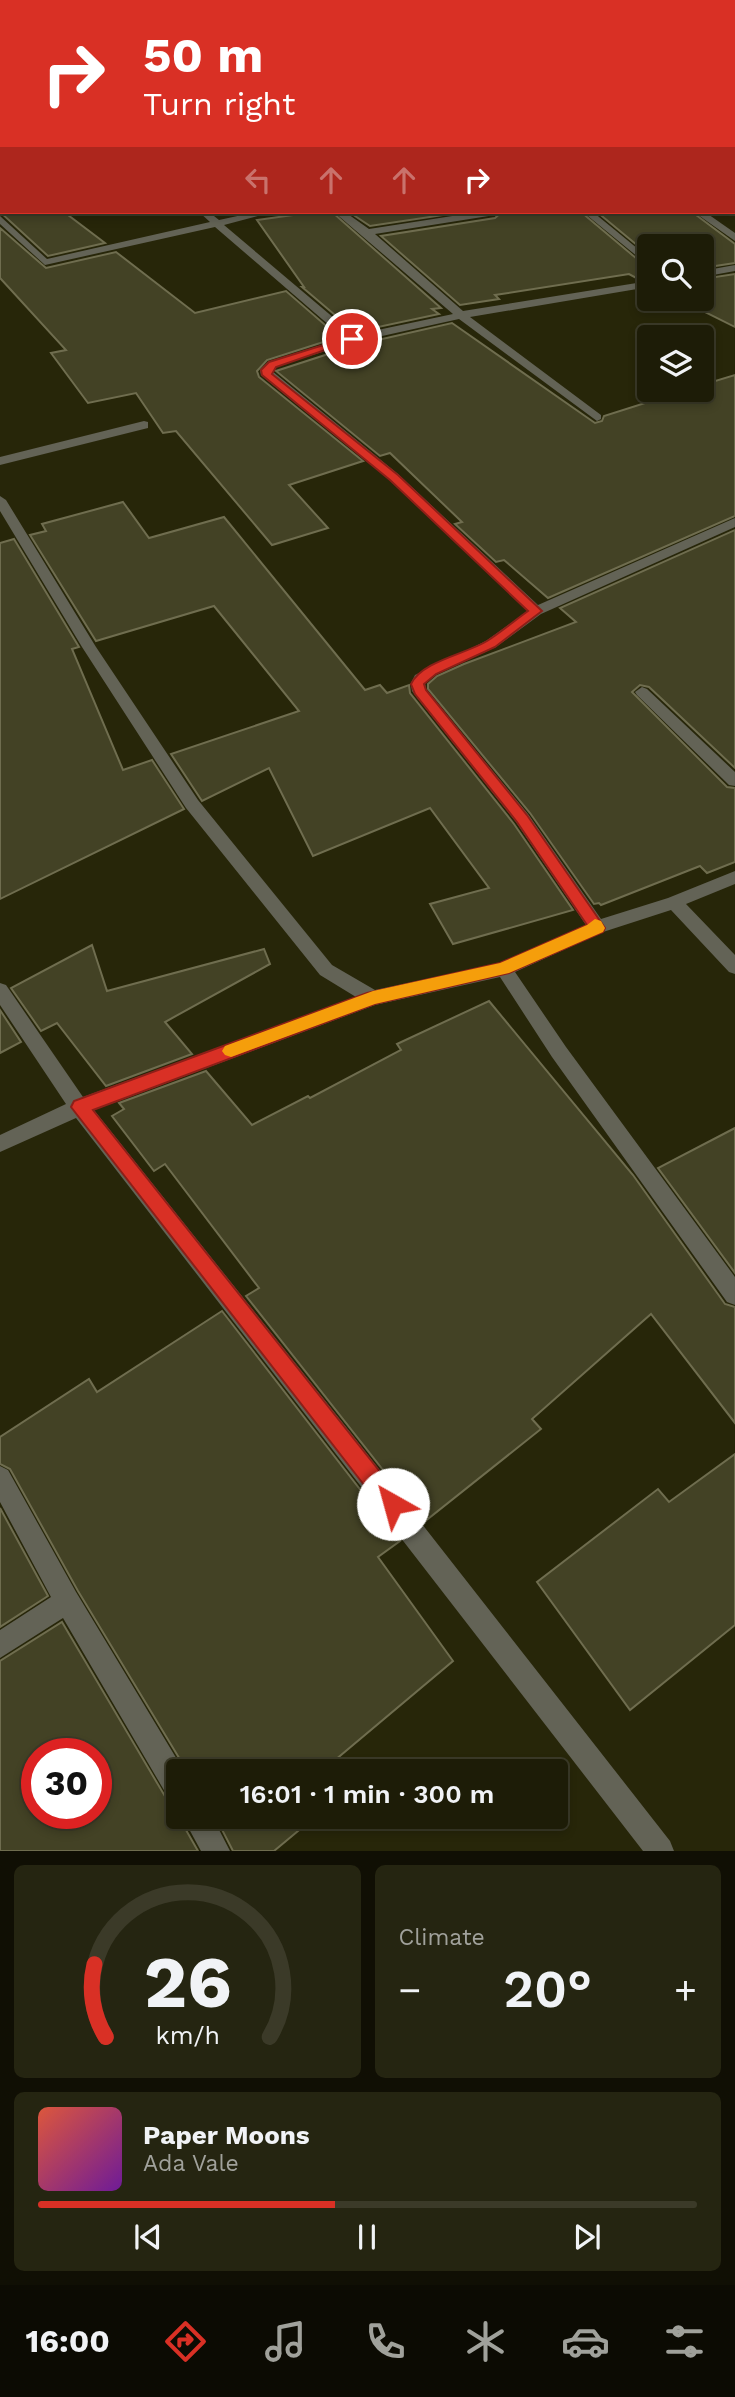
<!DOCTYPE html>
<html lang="en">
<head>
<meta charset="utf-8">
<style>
	:root { --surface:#1d1c07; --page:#252511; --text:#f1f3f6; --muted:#a0a19b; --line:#3b3a28; --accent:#d93025 }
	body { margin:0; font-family:"Work Sans",sans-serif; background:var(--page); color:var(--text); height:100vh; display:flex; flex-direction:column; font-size:26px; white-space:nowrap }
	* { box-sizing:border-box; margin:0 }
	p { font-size:23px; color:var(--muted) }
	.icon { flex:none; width:38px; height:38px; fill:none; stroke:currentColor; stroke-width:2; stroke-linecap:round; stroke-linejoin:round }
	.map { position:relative; height:1851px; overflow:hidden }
	.sheet { display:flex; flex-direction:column; gap:14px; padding:14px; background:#100f04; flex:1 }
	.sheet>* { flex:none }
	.hud { position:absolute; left:0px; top:0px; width:735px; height:214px; box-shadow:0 4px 10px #0003,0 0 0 2px var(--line); background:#d93025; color:#fff; overflow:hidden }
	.controls { position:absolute; left:637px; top:234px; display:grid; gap:14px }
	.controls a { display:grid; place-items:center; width:77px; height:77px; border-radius:7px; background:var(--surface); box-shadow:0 4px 10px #0003,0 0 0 2px var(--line); font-size:35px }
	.speed { position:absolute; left:21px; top:1738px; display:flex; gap:14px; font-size:35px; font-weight:700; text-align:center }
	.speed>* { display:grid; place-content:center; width:91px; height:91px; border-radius:50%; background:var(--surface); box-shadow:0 4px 10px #0003,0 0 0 2px var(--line); line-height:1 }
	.speed .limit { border:10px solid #d22; background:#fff; color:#111 }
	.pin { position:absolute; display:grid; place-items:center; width:60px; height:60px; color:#fff; margin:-30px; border:4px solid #fff; border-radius:50%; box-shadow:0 2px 7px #0007 }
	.me { position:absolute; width:77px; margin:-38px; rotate:322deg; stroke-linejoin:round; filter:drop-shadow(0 0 5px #0008) }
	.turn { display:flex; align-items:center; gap:24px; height:147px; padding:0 28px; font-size:32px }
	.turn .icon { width:91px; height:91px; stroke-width:2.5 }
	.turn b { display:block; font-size:49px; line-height:60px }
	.lanes { display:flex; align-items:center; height:66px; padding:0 28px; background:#0003; justify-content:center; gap:35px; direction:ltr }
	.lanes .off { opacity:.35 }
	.big { font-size:52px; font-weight:600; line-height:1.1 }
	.sheet .card { flex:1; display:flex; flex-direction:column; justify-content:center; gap:10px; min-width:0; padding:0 24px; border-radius:10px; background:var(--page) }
	.sheet .dial { align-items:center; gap:0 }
	.dial svg { height:182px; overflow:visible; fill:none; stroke:var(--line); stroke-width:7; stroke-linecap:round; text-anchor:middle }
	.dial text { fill:var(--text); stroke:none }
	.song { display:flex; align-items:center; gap:21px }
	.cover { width:84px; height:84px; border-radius:10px; background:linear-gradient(135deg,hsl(10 70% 55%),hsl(280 70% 35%)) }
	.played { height:7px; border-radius:4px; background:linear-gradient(90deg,var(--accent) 45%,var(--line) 45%) }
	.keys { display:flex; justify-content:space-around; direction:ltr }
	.heat { display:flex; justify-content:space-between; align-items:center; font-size:38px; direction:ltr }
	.sheet .tiles { flex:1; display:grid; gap:14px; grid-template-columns:1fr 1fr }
	.card:last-child { grid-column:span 2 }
	.trip { position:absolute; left:166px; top:1759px; width:402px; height:70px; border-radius:7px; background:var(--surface); box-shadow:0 4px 10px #0003,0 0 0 2px var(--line); font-weight:600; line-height:70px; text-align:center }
	.tab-bar { display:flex; height:112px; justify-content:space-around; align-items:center; background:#0c0b03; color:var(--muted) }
	.tab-bar .icon { width:49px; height:49px }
	.tab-bar .on { color:var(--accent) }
	.tab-bar b { font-size:32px; color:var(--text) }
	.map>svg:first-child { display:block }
	.building { fill:#434225; stroke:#6f6d4f; stroke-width:2; fill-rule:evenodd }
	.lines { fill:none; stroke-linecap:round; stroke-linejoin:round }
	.minor { fill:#636356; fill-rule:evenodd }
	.primary { fill:#a2a286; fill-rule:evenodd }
	.route { fill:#d93025; stroke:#8d1f18; stroke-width:2 }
	.slow { fill:#f59e0b }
</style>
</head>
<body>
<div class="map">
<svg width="735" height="1851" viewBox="0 0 735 1851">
	<rect width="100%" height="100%" fill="#272609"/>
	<!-- building -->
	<g class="building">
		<path d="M 0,212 L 64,212 L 105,243 L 48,256 Z"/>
		<path d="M 315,212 L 332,212 L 441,308 L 432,309 L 439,314 L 355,332 L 302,287 L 304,287 L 257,220 Z"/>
		<path d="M 349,212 L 463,212 L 370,226 Z"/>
		<path d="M 502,212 L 581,212 L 649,269 L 649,279 L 640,280 L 629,274 L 495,295 L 499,299 L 460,305 L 381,236 L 495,218 Z"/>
		<path d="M 597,212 L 692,212 L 735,244 L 735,263 L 702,268 L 702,247 L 649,247 L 649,255 Z"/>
		<path d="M 0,228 L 46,268 L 116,252 L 195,313 L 286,291 L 339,337 L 267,360 L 257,371 L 259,377 L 363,461 L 289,485 L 328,528 L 272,545 L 176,431 L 163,433 L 136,393 L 88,403 L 51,353 L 66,350 L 0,278 Z"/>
		<path d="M 735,274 L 735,327 L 679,299 L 702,299 L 702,279 Z"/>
		<path d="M 452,323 L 595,423 L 602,421 L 604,416 L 686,390 L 702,390 L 702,385 L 735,375 L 735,516 L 548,598 L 504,560 L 496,562 L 455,524 L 462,522 L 390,453 L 380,456 L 276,371 L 356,345 Z"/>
		<path d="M 123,502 L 149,538 L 224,517 L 365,690 L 380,685 L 387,693 L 409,685 L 410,693 L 514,824 L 573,910 L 453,944 L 430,904 L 489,888 L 430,808 L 313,856 L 269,768 L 202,801 L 171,754 L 299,711 L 214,606 L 96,641 L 30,535 L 46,531 L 42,524 Z"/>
		<path d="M 735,530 L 735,768 L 649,687 L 640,685 L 632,692 L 727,787 L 735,788 L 735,862 L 707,873 L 700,866 L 601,905 L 599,903 L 594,904 L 530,813 L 428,689 L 428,684 L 437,676 L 464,664 L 576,622 L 560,608 Z"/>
		<path d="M 14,539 L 79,647 L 72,649 L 123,770 L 152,760 L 184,809 L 0,899 L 0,543 Z"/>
		<path d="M 92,945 L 107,991 L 264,949 L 270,964 L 165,1022 L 192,1054 L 106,1086 L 57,1023 L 41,1031 L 11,988 Z"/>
		<path d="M 489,1001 L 633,1175 L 725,1304 L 735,1307 L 735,1423 L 651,1314 L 532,1419 L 541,1429 L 424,1522 L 246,1296 L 259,1288 L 165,1164 L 154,1171 L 112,1116 L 124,1109 L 119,1103 L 206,1071 L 252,1125 L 308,1096 L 310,1098 L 401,1050 L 397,1044 Z"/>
		<path d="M 0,1010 L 21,1042 L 0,1053 Z"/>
		<path d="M 735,1128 L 735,1273 L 658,1168 Z"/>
		<path d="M 222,1311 L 400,1541 L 378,1557 L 453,1661 L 328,1766 L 331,1771 L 187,1771 L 78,1591 L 10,1469 L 0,1464 L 0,1437 L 89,1379 L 97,1392 Z"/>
		<path d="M 735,1454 L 735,1625 L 630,1710 L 537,1582 L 658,1489 L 669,1502 Z"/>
		<path d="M 0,1508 L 48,1596 L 0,1627 Z"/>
		<path d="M 62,1622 L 166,1798 L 178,1802 L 178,1816 L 198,1851 L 0,1851 L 0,1661 ZM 37,1754 L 96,1754 L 96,1813 L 37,1813 Z"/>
		<path d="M 215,1816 L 316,1816 L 274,1851 L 233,1851 Z"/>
	</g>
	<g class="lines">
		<!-- minor -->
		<g class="minor">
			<path d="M 45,0 L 56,0 L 43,2 Z"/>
			<path d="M 445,0 L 459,0 L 442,2 Z"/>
			<path d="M 0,11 L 2,11 L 0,16 Z"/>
			<path d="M 733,63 L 735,63 L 733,68 Z"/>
			<rect x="733" y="175" width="2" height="6"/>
			<path d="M 199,212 L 209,212 L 219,220 L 256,212 L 273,212 L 224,225 L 354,335 L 453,314 L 334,212 L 345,212 L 369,229 L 478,212 L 500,212 L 495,215 L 375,234 L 463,311 L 649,281 L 649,287 L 470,317 L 601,415 L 601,419 L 597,421 L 459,319 L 355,342 L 276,366 L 272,371 L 398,474 L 538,605 L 735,518 L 735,527 L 541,614 L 496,647 L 436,674 L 425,683 L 426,690 L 528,814 L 601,919 L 668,898 L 735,871 L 735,884 L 686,904 L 735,955 L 735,974 L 729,972 L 671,910 L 603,932 L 515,972 L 566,1047 L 735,1277 L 735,1305 L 727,1302 L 552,1057 L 500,977 L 375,1005 L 94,1110 L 350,1432 L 670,1841 L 674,1851 L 643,1851 L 76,1118 L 0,1152 L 0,1135 L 66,1104 L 0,1005 L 0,983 L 6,985 L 83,1097 L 356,997 L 320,975 L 186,808 L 82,647 L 0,511 L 0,496 L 6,500 L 96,647 L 198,800 L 332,965 L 375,990 L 500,963 L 586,925 L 516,822 L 412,691 L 411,683 L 415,675 L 486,641 L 528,611 L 390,480 L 261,375 L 260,370 L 268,362 L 344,338 L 215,227 L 45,265 L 0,224 L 0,216 L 47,259 L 210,222 Z"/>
			<path d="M 583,212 L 593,212 L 649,258 L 649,266 Z"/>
			<path d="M 694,212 L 705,212 L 735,233 L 735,241 Z"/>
			<path d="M 735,265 L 735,271 L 702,277 L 702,271 Z"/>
			<path d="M 144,421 L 148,422 L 148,428 L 0,465 L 0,457 Z"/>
			<path d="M 642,687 L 647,689 L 735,772 L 735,786 L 729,785 L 637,695 L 635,692 Z"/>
			<path d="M 0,1466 L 8,1470 L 76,1592 L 184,1771 L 178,1771 L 178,1800 L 168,1797 L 63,1618 L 0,1658 L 0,1630 L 51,1597 L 0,1502 Z"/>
			<path d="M 182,1816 L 212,1816 L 230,1851 L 201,1851 Z"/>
		</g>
		<!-- primary -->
		<g class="primary">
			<path d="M 630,0 L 639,0 L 641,2 L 632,2 Z"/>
			<rect x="733" y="43" width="2" height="5"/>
		</g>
	</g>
	<!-- route -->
	<path class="route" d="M 349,337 L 357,339 L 276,367 L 272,374 L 398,475 L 542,611 L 495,647 L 436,674 L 424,684 L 426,690 L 527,815 L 605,928 L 603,932 L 509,973 L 375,1004 L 93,1110 L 400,1497 L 403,1504 L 400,1512 L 393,1515 L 385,1512 L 71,1107 L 74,1101 L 367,993 L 500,963 L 587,925 L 517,822 L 415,694 L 411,684 C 422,661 466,654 487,641 C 501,632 514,621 528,611 L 390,480 L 262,375 L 261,370 L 269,362 Z"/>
	<!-- slow -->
	<path class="slow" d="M 595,919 L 601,921 L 605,928 L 603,932 L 509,973 L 375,1004 L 231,1057 L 225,1055 L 222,1051 L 225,1046 L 373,991 L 500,963 L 587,925 Z"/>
</svg>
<div class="controls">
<a><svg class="icon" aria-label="search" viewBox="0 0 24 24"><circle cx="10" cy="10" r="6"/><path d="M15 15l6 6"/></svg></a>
<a><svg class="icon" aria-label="layers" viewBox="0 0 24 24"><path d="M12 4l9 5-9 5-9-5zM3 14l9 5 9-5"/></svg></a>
</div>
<div class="speed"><div class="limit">30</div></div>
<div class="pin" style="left:352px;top:339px;background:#d93025"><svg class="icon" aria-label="arrive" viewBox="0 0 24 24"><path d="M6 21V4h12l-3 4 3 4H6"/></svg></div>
<svg class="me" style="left:393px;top:1504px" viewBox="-20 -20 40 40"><circle r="19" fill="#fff"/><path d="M0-13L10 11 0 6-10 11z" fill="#d93025"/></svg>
<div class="trip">16:01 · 1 min · 300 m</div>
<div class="hud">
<div class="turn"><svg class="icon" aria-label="right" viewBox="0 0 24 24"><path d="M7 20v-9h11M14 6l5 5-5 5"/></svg><div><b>50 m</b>Turn right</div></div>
<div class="lanes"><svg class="icon off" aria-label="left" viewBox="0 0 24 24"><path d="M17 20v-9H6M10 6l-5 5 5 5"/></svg><svg class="icon off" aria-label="ahead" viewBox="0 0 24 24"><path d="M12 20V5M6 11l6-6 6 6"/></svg><svg class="icon off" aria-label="ahead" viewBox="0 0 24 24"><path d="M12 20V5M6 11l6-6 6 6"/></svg><svg class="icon" aria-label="right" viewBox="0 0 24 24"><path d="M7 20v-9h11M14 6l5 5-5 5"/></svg></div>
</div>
</div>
<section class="sheet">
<div class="tiles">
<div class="card dial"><svg viewBox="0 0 100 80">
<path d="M14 69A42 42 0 1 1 86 69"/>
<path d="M14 69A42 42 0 0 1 9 37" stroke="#d93025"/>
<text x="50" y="56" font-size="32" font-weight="700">26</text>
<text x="50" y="72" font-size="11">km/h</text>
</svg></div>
<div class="card"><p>Climate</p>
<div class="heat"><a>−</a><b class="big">20°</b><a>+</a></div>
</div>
<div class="card">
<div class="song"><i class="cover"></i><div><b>Paper Moons</b><p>Ada Vale</p></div></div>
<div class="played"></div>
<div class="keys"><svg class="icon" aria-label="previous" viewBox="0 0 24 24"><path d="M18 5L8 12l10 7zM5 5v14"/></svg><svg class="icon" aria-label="pause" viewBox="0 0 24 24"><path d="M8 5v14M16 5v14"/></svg><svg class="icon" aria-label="next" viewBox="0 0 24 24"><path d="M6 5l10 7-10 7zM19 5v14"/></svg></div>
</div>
</div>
</section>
<nav class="tab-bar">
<b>16:00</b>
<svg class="icon on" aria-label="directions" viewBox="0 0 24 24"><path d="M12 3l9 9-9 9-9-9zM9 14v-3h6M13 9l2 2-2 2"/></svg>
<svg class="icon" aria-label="music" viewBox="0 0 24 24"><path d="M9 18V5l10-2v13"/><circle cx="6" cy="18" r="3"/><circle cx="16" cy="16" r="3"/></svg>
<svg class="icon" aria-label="phone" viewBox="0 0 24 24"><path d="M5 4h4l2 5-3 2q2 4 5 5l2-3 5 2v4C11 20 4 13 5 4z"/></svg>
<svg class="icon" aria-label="climate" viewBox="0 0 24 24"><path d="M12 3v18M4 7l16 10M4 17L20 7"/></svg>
<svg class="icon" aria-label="car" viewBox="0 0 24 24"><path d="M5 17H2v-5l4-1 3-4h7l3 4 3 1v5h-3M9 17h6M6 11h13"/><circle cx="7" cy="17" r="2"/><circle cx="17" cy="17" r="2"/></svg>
<svg class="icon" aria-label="filters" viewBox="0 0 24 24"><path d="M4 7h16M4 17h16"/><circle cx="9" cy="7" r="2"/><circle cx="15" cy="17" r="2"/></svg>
</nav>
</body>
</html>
